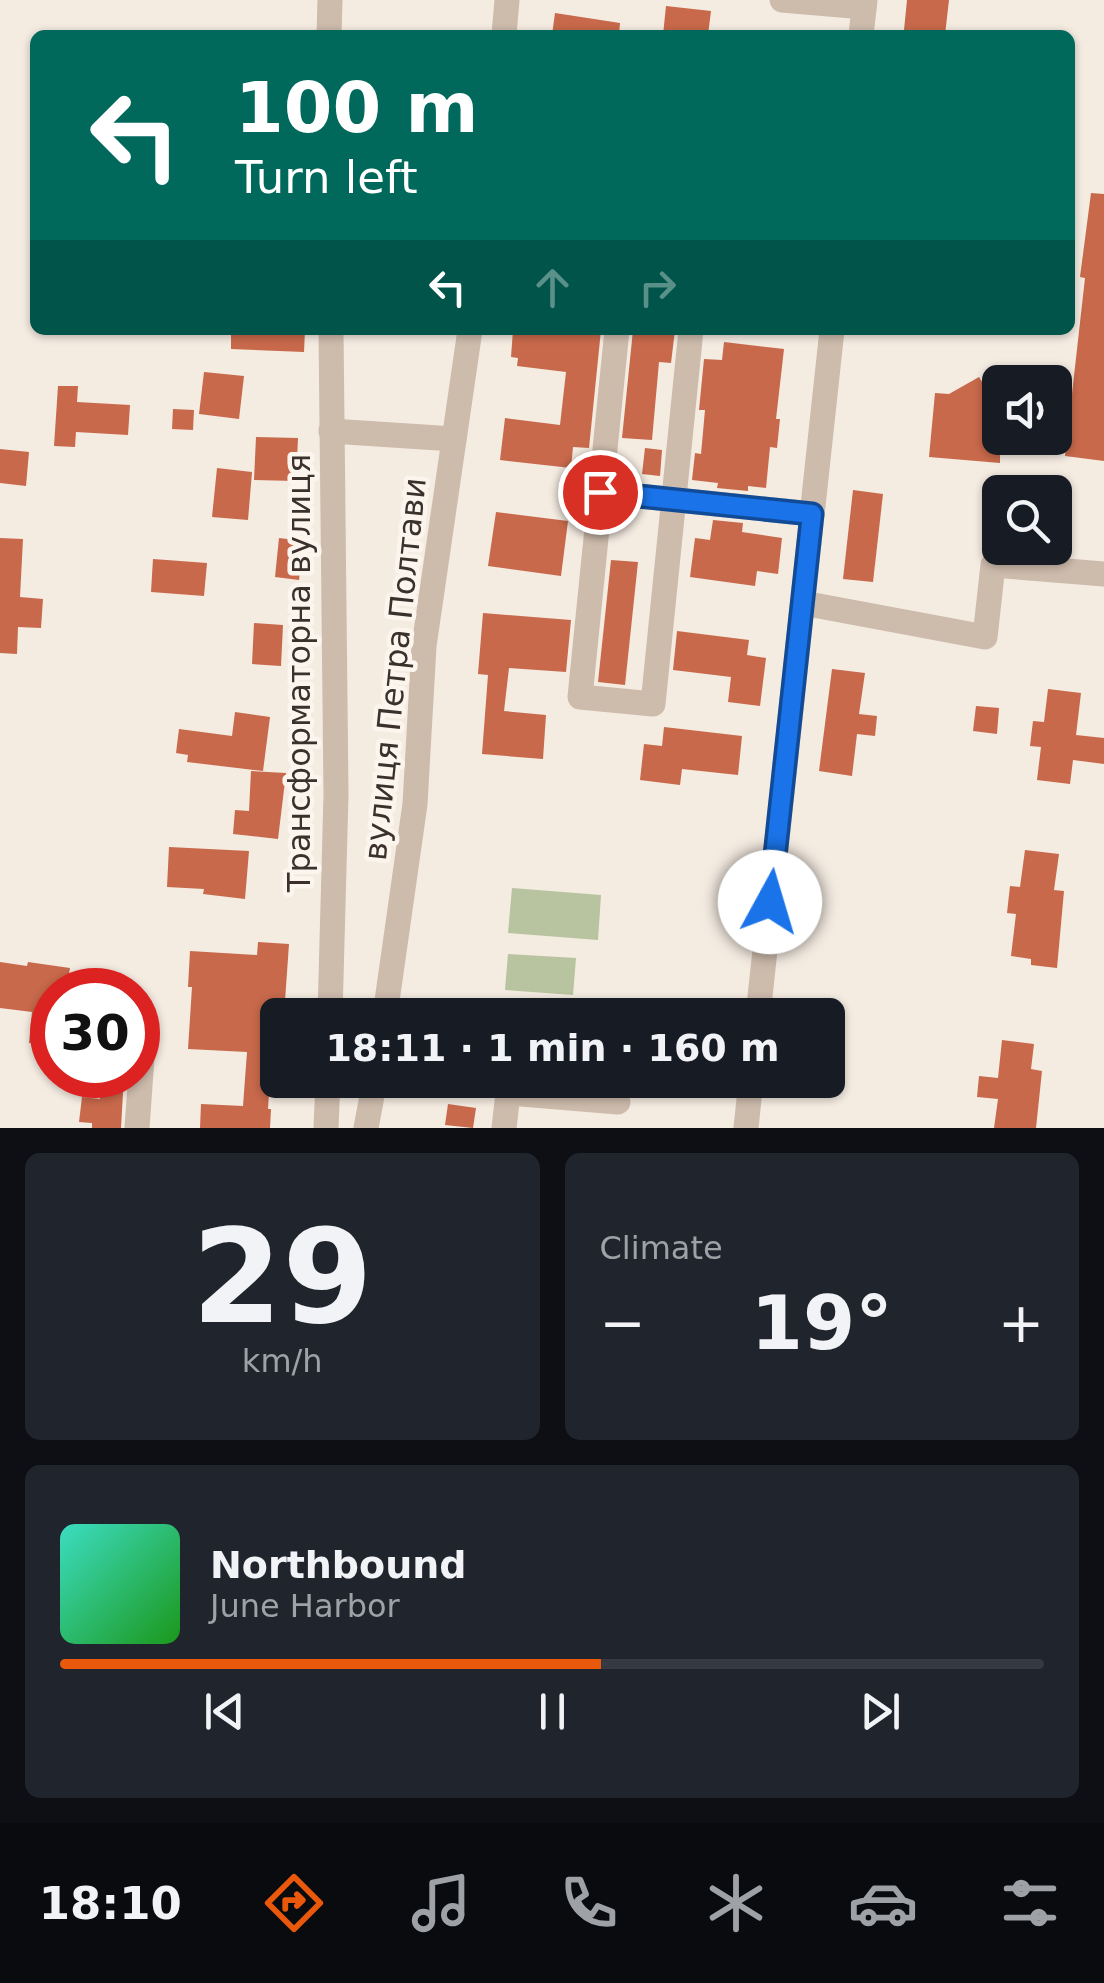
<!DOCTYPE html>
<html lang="en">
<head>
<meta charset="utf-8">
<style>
	:root { --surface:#171b24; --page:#20242c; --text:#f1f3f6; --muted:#9ea1a6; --line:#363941; --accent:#ea580c }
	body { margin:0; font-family:"DejaVu Sans",sans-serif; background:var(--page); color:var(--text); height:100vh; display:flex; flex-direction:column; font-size:38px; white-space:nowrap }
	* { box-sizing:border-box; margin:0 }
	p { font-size:32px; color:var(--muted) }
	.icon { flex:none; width:55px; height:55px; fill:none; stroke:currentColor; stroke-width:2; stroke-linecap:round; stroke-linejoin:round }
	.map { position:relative; height:1128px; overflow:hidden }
	.side { display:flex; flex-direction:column; gap:25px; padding:25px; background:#0d0f14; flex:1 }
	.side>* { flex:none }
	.guide { position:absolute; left:30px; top:30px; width:1045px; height:305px; border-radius:15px; box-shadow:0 2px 8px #0004; background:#00695c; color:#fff; overflow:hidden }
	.controls { position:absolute; left:982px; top:365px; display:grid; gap:20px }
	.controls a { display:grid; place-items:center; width:90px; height:90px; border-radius:15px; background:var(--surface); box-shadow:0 2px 8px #0004; font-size:50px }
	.speed { position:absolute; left:30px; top:968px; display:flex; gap:20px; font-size:50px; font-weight:700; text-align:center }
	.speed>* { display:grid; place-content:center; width:130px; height:130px; border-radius:50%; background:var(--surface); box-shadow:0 2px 8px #0004; line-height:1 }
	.speed .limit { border:15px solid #d22; background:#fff; color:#111 }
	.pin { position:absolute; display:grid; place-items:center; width:85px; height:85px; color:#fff; margin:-42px; border:5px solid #fff; border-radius:50%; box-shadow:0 2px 10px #0007 }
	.me { position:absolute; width:110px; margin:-55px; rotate:6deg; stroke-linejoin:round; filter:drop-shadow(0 0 8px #0008) }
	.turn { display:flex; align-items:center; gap:35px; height:210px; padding:0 40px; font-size:45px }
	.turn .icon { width:130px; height:130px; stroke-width:2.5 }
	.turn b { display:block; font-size:70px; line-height:85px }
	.lanes { display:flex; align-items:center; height:95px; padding:0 40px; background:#0003; justify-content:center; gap:50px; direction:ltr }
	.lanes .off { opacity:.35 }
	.big { font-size:75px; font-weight:700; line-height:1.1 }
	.side .widget { flex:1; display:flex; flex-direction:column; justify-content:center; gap:15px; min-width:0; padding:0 35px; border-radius:15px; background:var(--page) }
	.side .dial { align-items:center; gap:0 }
	.dial b { font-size:130px; line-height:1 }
	.song { display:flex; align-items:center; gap:30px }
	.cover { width:120px; height:120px; border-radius:15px; background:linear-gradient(135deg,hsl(170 70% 55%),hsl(120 70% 35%)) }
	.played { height:10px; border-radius:5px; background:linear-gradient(90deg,var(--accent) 55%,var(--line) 55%) }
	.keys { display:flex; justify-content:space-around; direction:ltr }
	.heat { display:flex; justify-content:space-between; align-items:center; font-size:55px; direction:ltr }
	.side .tiles { flex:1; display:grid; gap:25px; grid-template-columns:1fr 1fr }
	.widget:last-child { grid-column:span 2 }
	.trip { position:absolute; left:260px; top:998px; width:585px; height:100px; border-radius:15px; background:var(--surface); box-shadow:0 2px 8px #0004; font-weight:700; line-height:100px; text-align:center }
	.tab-bar { display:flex; height:160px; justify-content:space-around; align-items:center; background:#090b0e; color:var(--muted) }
	.tab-bar .icon { width:70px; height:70px }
	.tab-bar .current { color:var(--accent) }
	.tab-bar b { font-size:45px; color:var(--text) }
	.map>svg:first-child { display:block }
	.green { fill:#b8c4a0 }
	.building { fill:#c8694b }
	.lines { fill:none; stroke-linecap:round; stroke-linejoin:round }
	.minor { stroke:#cdbbac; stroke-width:25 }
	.route-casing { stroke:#114b97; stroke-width:25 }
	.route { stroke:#1a73e8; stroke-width:18 }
	.labels { text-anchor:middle; stroke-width:9; stroke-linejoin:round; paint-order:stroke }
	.street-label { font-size:32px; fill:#3b302b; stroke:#fbf5ee }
</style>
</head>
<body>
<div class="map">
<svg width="1104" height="1128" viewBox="0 0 1104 1128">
	<rect width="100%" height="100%" fill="#f4ebe1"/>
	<!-- green -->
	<g class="green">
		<path d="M 512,888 L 601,895 L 598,940 L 508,933 Z"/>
		<path d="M 508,954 L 576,958 L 573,995 L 505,990 Z"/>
	</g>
	<!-- building -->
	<g class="building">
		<path d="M 907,0 L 949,0 L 945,35 L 911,35 L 912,31 L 904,30 Z"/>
		<path d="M 666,6 L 711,11 L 708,35 L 663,35 Z"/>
		<path d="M 555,13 L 620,23 L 619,35 L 552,35 Z"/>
		<path d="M 1091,193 L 1104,194 L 1104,461 L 1065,456 L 1085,278 L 1080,277 Z"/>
		<path d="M 231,330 L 305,330 L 304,352 L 231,349 Z"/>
		<path d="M 513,330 L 601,330 L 589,448 L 573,447 L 571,468 L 500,460 L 505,418 L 560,425 L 566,372 L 517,366 L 518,358 L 511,357 Z"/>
		<path d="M 633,330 L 675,330 L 671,363 L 659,362 L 652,440 L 622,438 Z"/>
		<path d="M 724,342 L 784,349 L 776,419 L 780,419 L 777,448 L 770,447 L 766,488 L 748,486 L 748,491 L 717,488 L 718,483 L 692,480 L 695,453 L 701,454 L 705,410 L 699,410 L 704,359 L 722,360 Z"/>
		<path d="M 204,372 L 244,376 L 239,419 L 199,414 Z"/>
		<path d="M 979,377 L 1000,411 L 1000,463 L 929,457 L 935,393 L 949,394 Z"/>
		<path d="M 58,386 L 78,386 L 77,402 L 130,405 L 128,435 L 76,432 L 75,447 L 54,446 Z"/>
		<path d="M 173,409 L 194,410 L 193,430 L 172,429 Z"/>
		<path d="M 256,437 L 298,438 L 296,481 L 254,480 Z"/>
		<path d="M 645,448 L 662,450 L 660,476 L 642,474 Z"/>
		<path d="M 0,449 L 29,452 L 26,486 L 0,483 Z"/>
		<path d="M 217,468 L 252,472 L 248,520 L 212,517 Z"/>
		<path d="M 853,490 L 883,494 L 873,582 L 843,579 Z"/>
		<path d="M 496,512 L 568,521 L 561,576 L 488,566 Z"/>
		<path d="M 713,520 L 743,523 L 742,532 L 782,538 L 778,574 L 757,571 L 755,586 L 690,577 L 695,538 L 710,540 Z"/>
		<path d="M 0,538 L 23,539 L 20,597 L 43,599 L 41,628 L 18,627 L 17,654 L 0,653 Z"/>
		<path d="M 279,538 L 304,541 L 299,580 L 275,577 Z"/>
		<path d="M 153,559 L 207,563 L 204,596 L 151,592 Z"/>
		<path d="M 611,560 L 638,562 L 625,685 L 598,682 Z"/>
		<path d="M 483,613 L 571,620 L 566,672 L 509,668 L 504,711 L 546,715 L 543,759 L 482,754 L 488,675 L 478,674 Z"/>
		<path d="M 254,623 L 283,625 L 281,666 L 252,664 Z"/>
		<path d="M 677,631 L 749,640 L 747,655 L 766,658 L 760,706 L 728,702 L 731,677 L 673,670 Z"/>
		<path d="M 832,669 L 865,673 L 859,714 L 877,716 L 875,736 L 857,734 L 852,776 L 819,771 Z"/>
		<path d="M 1048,689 L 1081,693 L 1076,735 L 1104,738 L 1104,764 L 1073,760 L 1070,784 L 1037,780 L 1041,747 L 1030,746 L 1033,721 L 1044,722 Z"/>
		<path d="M 976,706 L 999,708 L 997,734 L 973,731 Z"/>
		<path d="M 235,712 L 270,717 L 263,771 L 187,762 L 188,755 L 176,753 L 179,729 L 232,736 Z"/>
		<path d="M 664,727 L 742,736 L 738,775 L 682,769 L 680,785 L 640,780 L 644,744 L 662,746 Z"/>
		<path d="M 251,771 L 286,773 L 278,839 L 233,834 L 235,810 L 249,811 Z"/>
		<path d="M 169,847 L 249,851 L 245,899 L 203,894 L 204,889 L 167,887 Z"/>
		<path d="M 1025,850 L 1059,854 L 1054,890 L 1064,891 L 1057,968 L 1031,965 L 1031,959 L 1011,956 L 1016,914 L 1007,913 L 1010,886 L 1020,887 Z"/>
		<path d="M 258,942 L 289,944 L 284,1015 L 278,1015 L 278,1032 L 273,1032 L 268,1109 L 271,1109 L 270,1128 L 200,1128 L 201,1104 L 243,1106 L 247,1052 L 188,1049 L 192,987 L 188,987 L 190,951 L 257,955 Z"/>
		<path d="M 0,962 L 27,966 L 28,962 L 70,968 L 66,990 L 52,990 L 50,1045 L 29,1043 L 32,1012 L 0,1008 Z"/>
		<path d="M 1002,1040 L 1034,1044 L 1031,1069 L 1042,1071 L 1036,1128 L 994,1128 L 998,1099 L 977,1097 L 979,1076 L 998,1078 Z"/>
		<path d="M 103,1075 L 124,1075 L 121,1128 L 92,1128 L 92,1123 L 79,1122 L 82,1097 L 100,1099 Z"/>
		<path d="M 448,1104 L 476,1108 L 473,1128 L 445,1125 Z"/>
	</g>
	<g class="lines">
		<!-- minor -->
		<g class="minor">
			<path d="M 782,0 L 864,7"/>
			<path d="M 329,35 L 330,0"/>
			<path d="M 504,35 L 507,0"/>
			<path d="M 861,35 L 865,0"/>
			<path d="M 617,330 L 580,697 L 653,704 L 691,330"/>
			<path d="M 331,431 L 454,439"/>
			<path d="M 600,492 L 812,514"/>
			<path d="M 803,603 L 985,637 L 993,565 L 1104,574"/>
			<path d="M 330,1015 L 336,795 L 331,330"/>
			<path d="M 385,1015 L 415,804 L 424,646 L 470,330"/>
			<path d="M 758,1015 L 832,330"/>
			<path d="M 137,1128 L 144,1029 L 138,1029"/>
			<path d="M 326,1128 L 328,1080"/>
			<path d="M 366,1128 L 375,1080"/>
			<path d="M 504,1128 L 508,1093 L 618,1102"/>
			<path d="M 746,1128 L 751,1080"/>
		</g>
	</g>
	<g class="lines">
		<defs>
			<path id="route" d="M 600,492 L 812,514 L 770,902"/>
		</defs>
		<!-- route casing -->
		<use href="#route" class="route-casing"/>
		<!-- route -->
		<use href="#route" class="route"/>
	</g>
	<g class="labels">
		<!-- street labels -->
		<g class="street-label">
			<text transform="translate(395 669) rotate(-84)" y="11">вулиця Петра Полтави</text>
			<text transform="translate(299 673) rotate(-90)" y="11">Трансформаторна вулиця</text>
		</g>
	</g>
</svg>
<div class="controls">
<a><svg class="icon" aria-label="sound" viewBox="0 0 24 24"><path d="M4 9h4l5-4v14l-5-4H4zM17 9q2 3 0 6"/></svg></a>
<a><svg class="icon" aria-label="search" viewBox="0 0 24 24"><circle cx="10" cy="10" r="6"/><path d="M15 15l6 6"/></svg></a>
</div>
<div class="speed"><div class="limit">30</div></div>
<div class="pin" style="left:600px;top:492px;background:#d93025"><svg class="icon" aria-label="arrive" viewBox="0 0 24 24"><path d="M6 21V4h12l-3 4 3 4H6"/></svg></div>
<svg class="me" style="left:770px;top:902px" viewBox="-20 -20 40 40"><circle r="19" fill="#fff"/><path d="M0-13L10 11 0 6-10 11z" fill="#1a73e8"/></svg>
<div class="trip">18:11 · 1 min · 160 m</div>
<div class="guide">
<div class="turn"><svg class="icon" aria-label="left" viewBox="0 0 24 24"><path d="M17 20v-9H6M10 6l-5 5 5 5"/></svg><div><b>100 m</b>Turn left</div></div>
<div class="lanes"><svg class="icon" aria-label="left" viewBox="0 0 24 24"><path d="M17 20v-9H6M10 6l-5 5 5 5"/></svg><svg class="icon off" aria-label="ahead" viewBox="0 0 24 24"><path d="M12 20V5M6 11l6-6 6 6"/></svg><svg class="icon off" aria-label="right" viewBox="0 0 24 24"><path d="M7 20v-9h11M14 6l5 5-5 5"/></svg></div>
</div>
</div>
<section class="side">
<div class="tiles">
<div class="widget dial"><b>29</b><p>km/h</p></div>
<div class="widget"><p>Climate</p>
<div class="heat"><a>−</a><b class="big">19°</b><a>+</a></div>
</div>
<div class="widget">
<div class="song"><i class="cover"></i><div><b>Northbound</b><p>June Harbor</p></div></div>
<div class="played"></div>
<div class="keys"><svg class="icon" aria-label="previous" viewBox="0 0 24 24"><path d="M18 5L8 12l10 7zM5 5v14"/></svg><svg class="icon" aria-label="pause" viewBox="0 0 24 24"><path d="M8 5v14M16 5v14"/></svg><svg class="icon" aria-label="next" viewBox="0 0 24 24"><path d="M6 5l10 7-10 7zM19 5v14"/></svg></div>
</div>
</div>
</section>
<nav class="tab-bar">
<b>18:10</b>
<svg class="icon current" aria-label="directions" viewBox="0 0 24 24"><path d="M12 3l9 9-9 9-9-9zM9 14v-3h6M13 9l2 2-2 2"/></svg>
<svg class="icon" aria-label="music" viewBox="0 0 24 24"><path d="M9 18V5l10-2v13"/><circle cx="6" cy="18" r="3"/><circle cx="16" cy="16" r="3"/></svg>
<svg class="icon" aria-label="phone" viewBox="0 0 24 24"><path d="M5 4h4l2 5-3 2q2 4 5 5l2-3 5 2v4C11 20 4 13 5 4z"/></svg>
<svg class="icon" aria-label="climate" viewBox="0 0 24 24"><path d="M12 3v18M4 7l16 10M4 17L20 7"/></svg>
<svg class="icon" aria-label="car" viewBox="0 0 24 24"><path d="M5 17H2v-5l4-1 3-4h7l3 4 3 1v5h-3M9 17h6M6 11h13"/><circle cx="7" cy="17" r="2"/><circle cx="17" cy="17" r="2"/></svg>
<svg class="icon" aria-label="filters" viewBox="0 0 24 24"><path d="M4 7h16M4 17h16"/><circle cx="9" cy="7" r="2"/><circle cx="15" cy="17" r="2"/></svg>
</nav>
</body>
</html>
